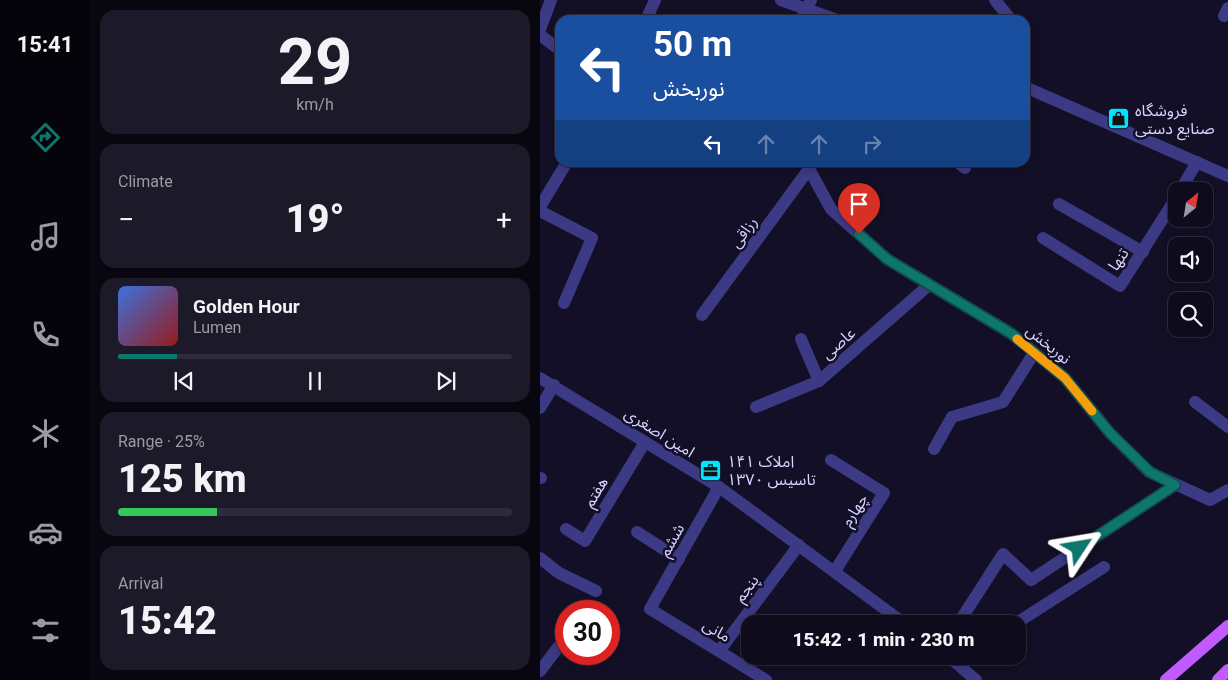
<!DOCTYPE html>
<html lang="en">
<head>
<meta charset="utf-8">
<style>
	:root { --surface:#0e0b1c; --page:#1c1929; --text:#f1f3f6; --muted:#9b9ba3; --line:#2e2b3b; --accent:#0f766e }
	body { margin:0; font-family:Roboto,"Noto Sans Arabic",sans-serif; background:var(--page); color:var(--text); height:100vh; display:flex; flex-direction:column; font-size:19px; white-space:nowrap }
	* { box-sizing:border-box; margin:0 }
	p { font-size:16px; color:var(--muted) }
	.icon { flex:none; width:28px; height:28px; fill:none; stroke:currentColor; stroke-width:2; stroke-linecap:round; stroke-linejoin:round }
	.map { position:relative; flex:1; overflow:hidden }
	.drawer { display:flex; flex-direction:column; gap:10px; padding:10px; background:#08060f; width:450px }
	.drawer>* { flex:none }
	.guide { position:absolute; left:15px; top:15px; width:475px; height:152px; border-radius:15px; box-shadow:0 2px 8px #0003,0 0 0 1px var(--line); background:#1a4fa0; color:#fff; overflow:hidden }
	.needle { width:32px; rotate:30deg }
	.fabs { position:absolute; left:628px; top:182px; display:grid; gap:10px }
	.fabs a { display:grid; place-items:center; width:45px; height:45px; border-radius:10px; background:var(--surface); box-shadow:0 2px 8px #0003,0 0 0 1px var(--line); font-size:25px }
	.speed { position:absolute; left:15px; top:600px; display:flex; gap:10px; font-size:25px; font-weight:700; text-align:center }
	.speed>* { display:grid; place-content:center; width:65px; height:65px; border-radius:50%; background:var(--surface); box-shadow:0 2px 8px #0003,0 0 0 1px var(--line); line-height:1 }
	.speed .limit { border:8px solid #d22; background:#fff; color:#111 }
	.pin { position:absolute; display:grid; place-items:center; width:42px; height:42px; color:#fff; margin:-51px -21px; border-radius:50% 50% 50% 0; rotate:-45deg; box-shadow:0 0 5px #0007 }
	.pin .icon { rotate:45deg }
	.me { position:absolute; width:55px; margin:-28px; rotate:57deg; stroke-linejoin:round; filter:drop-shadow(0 0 4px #0008) }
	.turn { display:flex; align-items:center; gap:18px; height:105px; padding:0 15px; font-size:22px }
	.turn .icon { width:65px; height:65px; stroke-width:2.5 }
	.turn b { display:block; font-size:35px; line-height:42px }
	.lanes { display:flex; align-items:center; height:48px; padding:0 15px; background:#0003; justify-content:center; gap:25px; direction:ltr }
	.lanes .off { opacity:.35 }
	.big { font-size:38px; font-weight:800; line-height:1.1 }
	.drawer .card { flex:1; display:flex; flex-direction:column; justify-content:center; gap:8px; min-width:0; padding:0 18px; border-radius:15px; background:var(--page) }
	.drawer .dial { align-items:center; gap:0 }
	.dial b { font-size:65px; line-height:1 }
	.song { display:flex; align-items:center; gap:15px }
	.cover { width:60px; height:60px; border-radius:8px; background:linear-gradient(135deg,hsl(220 70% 55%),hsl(0 70% 35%)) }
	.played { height:5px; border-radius:2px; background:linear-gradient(90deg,var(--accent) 15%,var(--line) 15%) }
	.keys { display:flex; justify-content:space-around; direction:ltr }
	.heat { display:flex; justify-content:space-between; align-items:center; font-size:28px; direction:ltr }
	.charge { height:8px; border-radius:4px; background:linear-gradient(90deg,#34c759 25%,var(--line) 0) }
	.trip { position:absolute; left:201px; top:615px; width:285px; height:50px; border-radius:15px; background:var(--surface); box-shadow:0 2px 8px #0003,0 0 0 1px var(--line); font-weight:800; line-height:50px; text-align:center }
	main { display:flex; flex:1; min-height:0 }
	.tabs { display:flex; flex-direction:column; width:90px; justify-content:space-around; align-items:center; background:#06040b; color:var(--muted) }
	.tabs .icon { width:35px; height:35px }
	.tabs .active { color:var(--accent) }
	.tabs b { font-size:22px; color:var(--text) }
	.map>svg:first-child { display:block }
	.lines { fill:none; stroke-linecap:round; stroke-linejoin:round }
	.minor { stroke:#3d3a85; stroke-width:12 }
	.tertiary { stroke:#3d3a85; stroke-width:12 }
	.primary { stroke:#c25bff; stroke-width:12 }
	.route-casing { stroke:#0a4d48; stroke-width:12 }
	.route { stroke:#0f766e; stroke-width:9 }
	.slow { stroke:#f59e0b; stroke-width:9 }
	.labels { text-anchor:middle; stroke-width:5; stroke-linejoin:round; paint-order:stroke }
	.poi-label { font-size:16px; fill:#d9d4ff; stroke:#130f26; text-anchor:start }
	.street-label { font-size:16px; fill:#d9d4ff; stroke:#130f26 }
</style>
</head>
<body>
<main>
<nav class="tabs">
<b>15:41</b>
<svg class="icon active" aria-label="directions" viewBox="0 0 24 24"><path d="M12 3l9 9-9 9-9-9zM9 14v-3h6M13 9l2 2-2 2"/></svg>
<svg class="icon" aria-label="music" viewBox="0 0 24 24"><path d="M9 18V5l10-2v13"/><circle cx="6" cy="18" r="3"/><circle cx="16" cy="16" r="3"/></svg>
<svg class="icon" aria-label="phone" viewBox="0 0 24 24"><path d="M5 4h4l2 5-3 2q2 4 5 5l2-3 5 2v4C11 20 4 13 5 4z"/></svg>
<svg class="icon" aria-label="climate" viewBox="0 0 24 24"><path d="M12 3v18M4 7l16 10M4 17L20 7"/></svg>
<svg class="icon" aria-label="car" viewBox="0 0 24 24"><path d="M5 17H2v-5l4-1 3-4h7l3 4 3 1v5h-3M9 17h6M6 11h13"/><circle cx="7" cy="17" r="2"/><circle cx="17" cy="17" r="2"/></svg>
<svg class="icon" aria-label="filters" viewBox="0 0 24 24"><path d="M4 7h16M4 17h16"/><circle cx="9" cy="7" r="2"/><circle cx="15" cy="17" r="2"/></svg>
</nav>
<section class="drawer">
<div class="card dial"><b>29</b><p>km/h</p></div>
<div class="card"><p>Climate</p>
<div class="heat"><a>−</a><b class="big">19°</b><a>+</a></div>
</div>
<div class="card">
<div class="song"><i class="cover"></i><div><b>Golden Hour</b><p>Lumen</p></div></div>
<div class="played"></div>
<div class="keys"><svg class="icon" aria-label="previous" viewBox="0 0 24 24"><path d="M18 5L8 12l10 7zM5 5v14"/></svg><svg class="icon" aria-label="pause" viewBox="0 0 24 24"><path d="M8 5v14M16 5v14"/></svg><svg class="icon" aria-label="next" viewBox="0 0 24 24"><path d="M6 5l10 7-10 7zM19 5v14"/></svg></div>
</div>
<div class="card"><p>Range · 25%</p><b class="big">125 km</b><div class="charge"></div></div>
<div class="card"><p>Arrival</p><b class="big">15:42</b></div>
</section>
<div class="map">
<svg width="688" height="680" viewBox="0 0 688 680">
	<rect width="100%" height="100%" fill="#130f26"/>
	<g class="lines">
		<!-- minor -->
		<g class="minor">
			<path d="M 455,0 L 471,20"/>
			<path d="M 684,16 L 688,8"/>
			<path d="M 106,20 L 115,0"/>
			<path d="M 0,29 L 11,0"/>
			<path d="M 0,35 L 20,50"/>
			<path d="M 417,162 L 425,168"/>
			<path d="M 640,191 L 657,162"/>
			<path d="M 519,204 L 603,252"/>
			<path d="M 0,207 L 27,162"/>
			<path d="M 0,211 L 52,238 L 24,303"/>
			<path d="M 503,238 L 580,286 L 636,198"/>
			<path d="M 162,315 L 269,169"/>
			<path d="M 261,339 L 279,381"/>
			<path d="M 655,402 L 688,427"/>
			<path d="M 216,407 L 279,381 L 389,285"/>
			<path d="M 0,408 L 14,385"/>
			<path d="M 394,449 L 412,417 L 463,402 L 494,353"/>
			<path d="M 291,460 L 344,493 L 295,571"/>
			<path d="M 0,478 L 1,478"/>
			<path d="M 179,487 L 110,609 L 226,680"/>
			<path d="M 26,529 L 45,541 L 105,442"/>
			<path d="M 97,532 L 139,559"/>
			<path d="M 0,558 L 19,573 L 56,591"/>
			<path d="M 418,624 L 463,554 L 491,580 L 635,485"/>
			<path d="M 475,624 L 564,567"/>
			<path d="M 180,650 L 259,545"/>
			<path d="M 415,662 L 424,656"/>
			<path d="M 0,671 L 26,637"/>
		</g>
		<!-- tertiary -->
		<g class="tertiary">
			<path d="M 241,0 L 297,20"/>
			<path d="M 261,20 L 271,0"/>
			<path d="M 485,87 L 688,176"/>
			<path d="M 269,162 L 269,169 L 291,209 L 347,259 L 472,334 L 525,378 L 570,433 L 609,472 L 670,500 L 688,490"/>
			<path d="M 0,378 L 179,487 L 365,624"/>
			<path d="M 408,656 L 436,680"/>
		</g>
		<!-- primary -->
		<g class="primary">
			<path d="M 626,680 L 688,626"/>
			<path d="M 678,680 L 688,670"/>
		</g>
	</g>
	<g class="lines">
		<defs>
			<path id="route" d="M 319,234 L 347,259 L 472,334 L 525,378 L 570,433 L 610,472 L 635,485 L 539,548"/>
		</defs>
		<!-- route casing -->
		<use href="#route" class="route-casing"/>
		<!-- route -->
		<use href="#route" class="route"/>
		<!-- slow -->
		<path class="slow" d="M 477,339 L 525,378 L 552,411"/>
	</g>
	<!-- icons -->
	<defs>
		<symbol id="shop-square" viewBox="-11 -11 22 22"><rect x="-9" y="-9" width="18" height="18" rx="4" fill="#00e5ff" stroke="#130f26"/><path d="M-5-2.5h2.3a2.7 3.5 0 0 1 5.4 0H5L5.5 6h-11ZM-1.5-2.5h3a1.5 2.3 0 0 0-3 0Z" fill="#111"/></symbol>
		<symbol id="office-square" viewBox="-11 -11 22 22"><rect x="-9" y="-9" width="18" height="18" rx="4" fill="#00e5ff" stroke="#130f26"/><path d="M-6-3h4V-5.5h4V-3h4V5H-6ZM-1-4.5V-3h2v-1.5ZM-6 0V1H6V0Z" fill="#111"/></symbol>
	</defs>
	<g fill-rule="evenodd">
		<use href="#shop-square" x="566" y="106" width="25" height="25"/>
		<use href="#office-square" x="158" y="458" width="25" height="25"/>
	</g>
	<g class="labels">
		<!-- poi labels -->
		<g class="poi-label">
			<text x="595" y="116">فروشگاه<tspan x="595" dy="18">صنایع دستی</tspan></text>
			<text x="187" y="467">املاک ۱۴۱<tspan x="187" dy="18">تاسیس ۱۳۷۰</tspan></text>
		</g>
		<!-- street labels -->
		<g class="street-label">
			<text transform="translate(203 232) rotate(-54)" y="6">رزاقی</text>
			<text transform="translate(578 259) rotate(-56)" y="6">تنها</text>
			<text transform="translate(298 343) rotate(-41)" y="6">عاصی</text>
			<text transform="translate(509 344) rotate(39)" y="6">نوربخش</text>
			<text transform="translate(120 432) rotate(32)" y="6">امین اصغری</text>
			<text transform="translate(55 492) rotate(-59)" y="6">هفتم</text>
			<text transform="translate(314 510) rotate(-58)" y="6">چهارم</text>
			<text transform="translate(131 540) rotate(-61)" y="6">ششم</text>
			<text transform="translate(206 588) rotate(-53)" y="6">پنجم</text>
			<text transform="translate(177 630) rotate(31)" y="6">مانی</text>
		</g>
	</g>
</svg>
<div class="fabs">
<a><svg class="needle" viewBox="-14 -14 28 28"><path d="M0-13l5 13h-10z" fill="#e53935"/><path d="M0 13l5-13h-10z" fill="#9b9ba3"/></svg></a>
<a><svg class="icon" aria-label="sound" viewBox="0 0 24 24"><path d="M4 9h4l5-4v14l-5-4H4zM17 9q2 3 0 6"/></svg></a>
<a><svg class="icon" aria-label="search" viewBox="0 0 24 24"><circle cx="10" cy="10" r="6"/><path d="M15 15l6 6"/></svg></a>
</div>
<div class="speed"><div class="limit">30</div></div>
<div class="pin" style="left:319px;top:234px;background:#d93025"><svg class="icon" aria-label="arrive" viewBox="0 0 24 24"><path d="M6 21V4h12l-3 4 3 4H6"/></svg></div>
<svg class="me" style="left:539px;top:548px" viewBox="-20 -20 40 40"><path d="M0-17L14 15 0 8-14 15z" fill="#0f766e" stroke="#fff" stroke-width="4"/></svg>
<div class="trip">15:42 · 1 min · 230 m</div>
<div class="guide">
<div class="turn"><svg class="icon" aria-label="left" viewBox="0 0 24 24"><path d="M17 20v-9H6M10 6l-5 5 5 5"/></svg><div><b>50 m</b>نوربخش</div></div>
<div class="lanes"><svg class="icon" aria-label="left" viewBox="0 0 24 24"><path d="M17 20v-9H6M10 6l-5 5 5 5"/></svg><svg class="icon off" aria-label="ahead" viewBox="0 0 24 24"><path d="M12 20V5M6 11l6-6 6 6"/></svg><svg class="icon off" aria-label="ahead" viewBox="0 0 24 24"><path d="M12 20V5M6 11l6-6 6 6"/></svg><svg class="icon off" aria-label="right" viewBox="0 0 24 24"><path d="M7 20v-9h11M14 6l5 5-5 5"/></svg></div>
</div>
</div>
</main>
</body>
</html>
